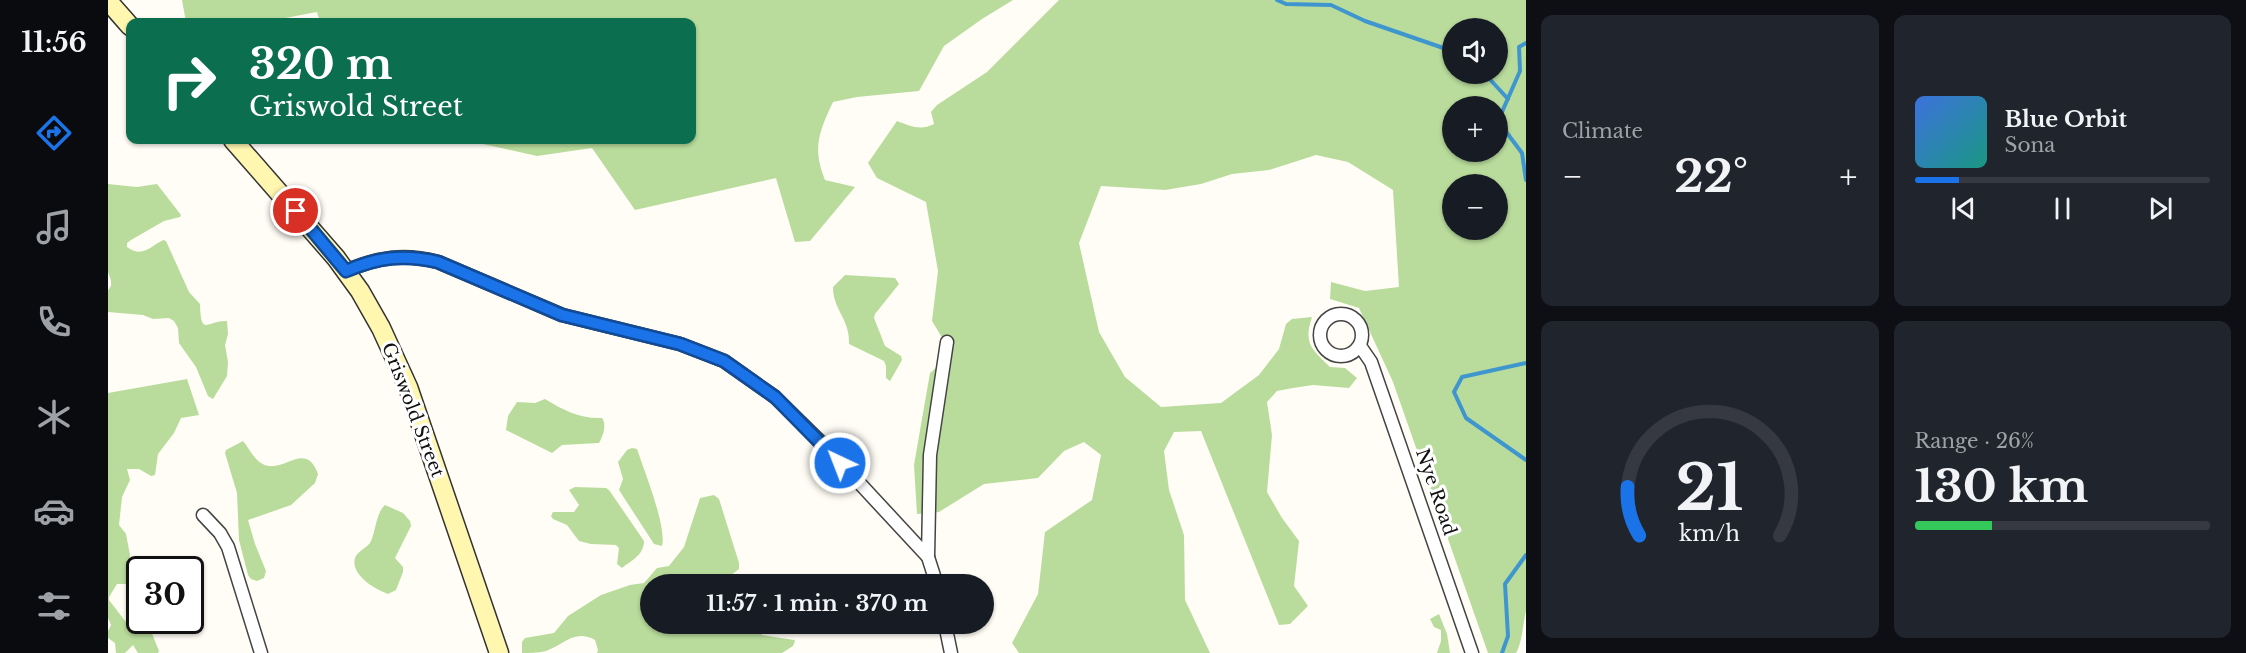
<!DOCTYPE html>
<html lang="en">
<head>
<meta charset="utf-8">
<style>
	:root { --surface:#171b24; --page:#20242c; --text:#f1f3f6; --muted:#9ea1a6; --line:#363941; --accent:#1a73e8 }
	body { margin:0; font-family:"Libre Baskerville",serif; background:var(--page); color:var(--text); height:100vh; display:flex; flex-direction:column; font-size:22px; white-space:nowrap }
	* { box-sizing:border-box; margin:0 }
	p { font-size:20px; color:var(--muted) }
	.icon { flex:none; width:33px; height:33px; fill:none; stroke:currentColor; stroke-width:2; stroke-linecap:round; stroke-linejoin:round }
	.map { position:relative; flex:1; overflow:hidden }
	.side { display:flex; flex-direction:column; gap:15px; padding:15px; background:#0d0f14; width:720px }
	.side>* { flex:none }
	.guide { position:absolute; left:18px; top:18px; width:570px; height:126px; border-radius:12px; box-shadow:0 2px 4px #0004; background:#0b6e4f; color:#fff; overflow:hidden }
	.buttons { position:absolute; left:1334px; top:18px; display:grid; gap:12px }
	.buttons a { display:grid; place-items:center; width:66px; height:66px; border-radius:50%; background:var(--surface); box-shadow:0 2px 4px #0004; font-size:30px }
	.speed { position:absolute; left:18px; top:556px; display:flex; gap:12px; font-size:30px; font-weight:700; text-align:center }
	.speed>* { display:grid; place-content:center; width:78px; height:78px; border-radius:50%; background:var(--surface); box-shadow:0 2px 4px #0004; line-height:1 }
	.speed .limit { border:3px solid #111; border-radius:9px; background:#fff; color:#111 }
	.pin { position:absolute; display:grid; place-items:center; width:51px; height:51px; color:#fff; margin:-26px; border:3px solid #fff; border-radius:50%; box-shadow:0 2px 6px #0007 }
	.me { position:absolute; width:66px; margin:-33px; rotate:317deg; stroke-linejoin:round; filter:drop-shadow(0 0 4px #0008) }
	.turn { display:flex; align-items:center; gap:21px; height:126px; padding:0 24px; font-size:27px }
	.turn .icon { width:78px; height:78px; stroke-width:2.5 }
	.turn b { display:block; font-size:42px; line-height:51px }
	.big { font-size:45px; font-weight:700; line-height:1.1 }
	.side .widget { flex:1; display:flex; flex-direction:column; justify-content:center; gap:9px; min-width:0; padding:0 21px; border-radius:12px; background:var(--page) }
	.side .dial { align-items:center; gap:0 }
	.dial svg { height:156px; overflow:visible; fill:none; stroke:var(--line); stroke-width:7; stroke-linecap:round; text-anchor:middle }
	.dial text { fill:var(--text); stroke:none }
	.song { display:flex; align-items:center; gap:18px }
	.cover { width:72px; height:72px; border-radius:9px; background:linear-gradient(135deg,hsl(220 70% 55%),hsl(170 70% 35%)) }
	.played { height:6px; border-radius:3px; background:linear-gradient(90deg,var(--accent) 15%,var(--line) 15%) }
	.keys { display:flex; justify-content:space-around; direction:ltr }
	.heat { display:flex; justify-content:space-between; align-items:center; font-size:33px; direction:ltr }
	.charge { height:9px; border-radius:4px; background:linear-gradient(90deg,#34c759 26%,var(--line) 0) }
	.side .tiles { flex:1; display:grid; gap:15px; grid-template-columns:repeat(2,1fr) }
	.trip { position:absolute; left:532px; top:574px; width:354px; height:60px; border-radius:30px; background:var(--surface); box-shadow:0 2px 4px #0004; font-weight:700; line-height:60px; text-align:center }
	main { display:flex; flex:1; min-height:0 }
	.menu { display:flex; flex-direction:column; width:108px; justify-content:space-around; align-items:center; background:#090b0e; color:var(--muted) }
	.menu .icon { width:42px; height:42px }
	.menu .active { color:var(--accent) }
	.menu b { font-size:27px; color:var(--text) }
	.map>svg:first-child { display:block }
	.forest { fill:#b9dc9c; fill-rule:evenodd }
	.lines { fill:none; stroke-linecap:round; stroke-linejoin:round }
	.stream { stroke:#3f96cf; stroke-width:4 }
	.minor-casing { stroke:#444; stroke-width:15 }
	.secondary-casing { stroke:#333; stroke-width:21 }
	.minor { stroke:#fff; stroke-width:12 }
	.secondary { stroke:#fff6b0; stroke-width:18 }
	.route-casing { stroke:#114b97; stroke-width:15 }
	.route { stroke:#1a73e8; stroke-width:10 }
	.labels { text-anchor:middle; stroke-width:6; stroke-linejoin:round; paint-order:stroke }
	.street-label { font-size:18px; fill:#111; stroke:#fff }
</style>
</head>
<body>
<main>
<nav class="menu">
<b>11:56</b>
<svg class="icon active" aria-label="directions" viewBox="0 0 24 24"><path d="M12 3l9 9-9 9-9-9zM9 14v-3h6M13 9l2 2-2 2"/></svg>
<svg class="icon" aria-label="music" viewBox="0 0 24 24"><path d="M9 18V5l10-2v13"/><circle cx="6" cy="18" r="3"/><circle cx="16" cy="16" r="3"/></svg>
<svg class="icon" aria-label="phone" viewBox="0 0 24 24"><path d="M5 4h4l2 5-3 2q2 4 5 5l2-3 5 2v4C11 20 4 13 5 4z"/></svg>
<svg class="icon" aria-label="climate" viewBox="0 0 24 24"><path d="M12 3v18M4 7l16 10M4 17L20 7"/></svg>
<svg class="icon" aria-label="car" viewBox="0 0 24 24"><path d="M5 17H2v-5l4-1 3-4h7l3 4 3 1v5h-3M9 17h6M6 11h13"/><circle cx="7" cy="17" r="2"/><circle cx="17" cy="17" r="2"/></svg>
<svg class="icon" aria-label="filters" viewBox="0 0 24 24"><path d="M4 7h16M4 17h16"/><circle cx="9" cy="7" r="2"/><circle cx="15" cy="17" r="2"/></svg>
</nav>
<div class="map">
<svg width="1418" height="653" viewBox="0 0 1418 653">
	<rect width="100%" height="100%" fill="#fffdf5"/>
	<!-- forest -->
	<g class="forest">
		<path d="M 74,0 L 905,0 L 874,19 L 836,46 L 811,91 L 749,97 L 725,102 C 711,132 704,148 717,180 L 747,187 L 702,241 L 687,242 L 668,178 L 527,210 L 484,148 L 429,156 L 357,140 L 584,140 L 584,22 L 212,22 L 209,12 L 156,22 L 78,22 Z"/>
		<path d="M 951,0 L 1418,0 L 1418,611 C 1415,623 1414,644 1408,653 L 1380,653 L 1285,382 L 1251,308 L 1222,299 L 1223,282 L 1257,291 L 1291,287 L 1285,190 L 1240,162 L 1208,155 L 1161,170 L 1124,174 L 1093,184 L 1057,190 L 993,186 L 971,243 L 991,332 L 1017,377 L 1053,407 L 1113,403 L 1151,375 L 1171,349 L 1178,324 L 1184,319 L 1204,317 C 1195,344 1204,349 1222,367 L 1237,368 L 1249,378 L 1241,388 L 1205,385 L 1185,388 L 1169,391 L 1159,402 L 1164,435 L 1159,492 L 1174,518 L 1191,541 L 1186,586 L 1200,606 L 1182,624 L 1171,625 L 1093,431 L 1066,432 L 1056,451 L 1061,490 L 1076,535 L 1077,600 L 1102,653 L 911,653 L 904,643 L 930,594 L 937,532 L 984,500 L 993,455 L 976,442 L 956,451 L 930,478 L 876,484 L 831,512 L 809,514 L 806,465 L 822,373 L 844,354 L 824,321 L 830,271 L 818,202 L 769,178 L 760,163 L 789,121 C 802,126 813,131 826,124 L 823,112 L 829,105 L 879,72 ZM 1344,28 L 1389,28 L 1389,74 L 1344,74 ZM 1344,106 L 1389,106 L 1389,152 L 1344,152 ZM 1344,184 L 1389,184 L 1389,230 L 1344,230 Z"/>
		<path d="M 0,184 L 29,187 L 49,184 L 73,215 L 72,217 L 56,221 L 23,240 L 19,243 L 19,247 C 34,258 42,247 55,240 L 58,241 L 81,292 L 92,304 C 93,338 99,320 119,321 L 120,334 L 117,345 L 120,362 L 119,376 L 105,399 L 100,396 L 88,367 L 71,343 L 70,328 L 66,321 L 61,318 L 45,319 L 35,315 L 0,312 L 0,290 C 6,285 2,278 0,272 Z"/>
		<path d="M 737,275 L 787,278 L 791,284 L 767,314 L 766,318 L 777,346 L 793,356 L 794,360 L 782,381 L 778,378 L 778,366 L 776,361 L 741,344 C 742,319 725,310 725,287 Z"/>
		<path d="M 79,379 L 91,415 L 73,418 L 66,433 L 50,454 L 47,475 L 43,476 L 31,469 L 19,469 L 22,480 L 14,497 L 11,525 L 18,534 L 22,555 L 21,567 L 26,582 L 24,584 L 9,584 L 1,597 L 1,600 L 21,626 L 23,626 L 31,620 L 39,621 L 51,651 L 50,653 L 30,653 L 25,645 L 17,653 L 8,653 L 7,643 L 0,638 L 0,631 L 3,625 L 0,618 L 0,393 Z"/>
		<path d="M 437,399 C 455,410 472,419 494,418 C 499,425 495,436 491,443 L 454,445 L 444,453 L 398,430 L 400,416 L 409,402 L 427,403 Z"/>
		<path d="M 135,441 C 141,448 145,458 153,463 C 174,477 197,438 210,474 L 207,483 L 183,505 L 140,520 L 147,544 L 158,571 L 156,578 L 149,581 L 143,579 L 140,575 L 131,540 L 129,493 L 117,453 L 118,450 Z"/>
		<path d="M 524,448 L 529,449 C 536,470 559,527 554,546 L 546,544 L 511,490 L 515,479 L 510,462 L 519,450 Z"/>
		<path d="M 467,487 L 498,488 L 501,490 L 536,541 C 536,555 524,560 514,568 L 509,564 L 511,548 L 508,545 L 483,544 L 471,541 L 459,525 L 445,519 L 443,516 L 445,512 L 466,512 L 471,505 L 461,490 Z"/>
		<path d="M 606,495 L 611,499 L 631,563 L 631,569 L 619,578 L 618,585 L 543,585 L 543,624 L 648,624 L 654,635 L 686,640 L 687,641 L 685,646 L 674,653 L 489,653 L 490,650 L 487,640 C 467,629 457,644 438,651 C 430,653 422,653 414,653 L 414,642 L 417,638 L 446,633 L 460,616 L 493,595 L 522,585 L 536,583 L 549,568 L 561,566 L 576,547 L 592,498 Z"/>
		<path d="M 277,505 L 295,513 L 302,521 L 303,526 L 287,558 L 295,567 L 295,572 L 288,590 L 280,594 C 268,590 242,575 247,558 C 250,550 260,548 263,541 C 268,530 268,513 277,505 Z"/>
		<path d="M 1331,614 L 1339,634 L 1342,653 L 1329,653 L 1333,641 L 1333,630 L 1326,627 L 1322,619 Z"/>
	</g>
	<g class="lines">
		<!-- stream -->
		<g class="stream">
			<path d="M 1169,0 L 1178,4 L 1223,5 L 1257,21 L 1344,51"/>
			<path d="M 1418,43 L 1411,47 L 1412,71 L 1390,121 L 1414,153 L 1418,180"/>
			<path d="M 1377,74 L 1400,99"/>
			<path d="M 1418,363 L 1354,377 L 1346,392 L 1358,418 L 1418,460"/>
			<path d="M 1394,653 L 1400,636 L 1397,584 L 1418,555"/>
		</g>
		<defs>
			<g id="minor">
				<path d="M 238,271 C 270,257 296,253 330,262 L 454,315 L 572,344 L 616,361 L 667,397 L 718,447 L 820,557 L 829,585"/>
				<circle cx="1233" cy="335" r="21"/>
				<path d="M 1252,346 L 1263,362 L 1364,653"/>
				<path d="M 95,515 L 112,533 L 120,547 L 153,653"/>
				<path d="M 820,557 L 822,455 L 839,342"/>
				<path d="M 837,624 L 843,653"/>
			</g>
			<g id="secondary">
				<path d="M 0,1 L 22,26"/>
				<path d="M 125,140 L 228,258 L 252,291 L 273,328 L 300,387 L 391,653"/>
			</g>
		</defs>
		<!-- minor casing -->
		<use href="#minor" class="minor-casing"/>
		<!-- secondary casing -->
		<use href="#secondary" class="secondary-casing"/>
		<!-- minor -->
		<use href="#minor" class="minor"/>
		<!-- secondary -->
		<use href="#secondary" class="secondary"/>
	</g>
	<g class="lines">
		<defs>
			<path id="route" d="M 188,211 L 238,271 C 270,257 296,254 330,262 L 454,315 L 572,344 L 616,361 L 667,397 L 732,463"/>
		</defs>
		<!-- route casing -->
		<use href="#route" class="route-casing"/>
		<!-- route -->
		<use href="#route" class="route"/>
	</g>
	<g class="labels">
		<!-- street labels -->
		<g class="street-label">
			<text transform="translate(305 410) rotate(69)" y="6">Griswold Street</text>
			<text transform="translate(1328 492) rotate(71)" y="6">Nye Road</text>
		</g>
	</g>
</svg>
<div class="buttons">
<a><svg class="icon" aria-label="sound" viewBox="0 0 24 24"><path d="M4 9h4l5-4v14l-5-4H4zM17 9q2 3 0 6"/></svg></a>
<a>+</a>
<a>−</a>
</div>
<div class="speed"><div class="limit">30</div></div>
<div class="pin" style="left:188px;top:211px;background:#d93025"><svg class="icon" aria-label="arrive" viewBox="0 0 24 24"><path d="M6 21V4h12l-3 4 3 4H6"/></svg></div>
<svg class="me" style="left:732px;top:463px" viewBox="-20 -20 40 40"><circle r="17" fill="#1a73e8" stroke="#fff" stroke-width="3"/><path d="M0-11L8 9 0 5-8 9z" fill="#fff"/></svg>
<div class="trip">11:57 · 1 min · 370 m</div>
<div class="guide">
<div class="turn"><svg class="icon" aria-label="right" viewBox="0 0 24 24"><path d="M7 20v-9h11M14 6l5 5-5 5"/></svg><div><b>320 m</b>Griswold Street</div></div>
</div>
</div>
<section class="side">
<div class="tiles">
<div class="widget"><p>Climate</p>
<div class="heat"><a>−</a><b class="big">22°</b><a>+</a></div>
</div>
<div class="widget">
<div class="song"><i class="cover"></i><div><b>Blue Orbit</b><p>Sona</p></div></div>
<div class="played"></div>
<div class="keys"><svg class="icon" aria-label="previous" viewBox="0 0 24 24"><path d="M18 5L8 12l10 7zM5 5v14"/></svg><svg class="icon" aria-label="pause" viewBox="0 0 24 24"><path d="M8 5v14M16 5v14"/></svg><svg class="icon" aria-label="next" viewBox="0 0 24 24"><path d="M6 5l10 7-10 7zM19 5v14"/></svg></div>
</div>
<div class="widget dial"><svg viewBox="0 0 100 80">
<path d="M14 69A42 42 0 1 1 86 69"/>
<path d="M14 69A42 42 0 0 1 8 44" stroke="#1a73e8"/>
<text x="50" y="56" font-size="32" font-weight="700">21</text>
<text x="50" y="72" font-size="11">km/h</text>
</svg></div>
<div class="widget"><p>Range · 26%</p><b class="big">130 km</b><div class="charge"></div></div>
</div>
</section>
</main>
</body>
</html>
